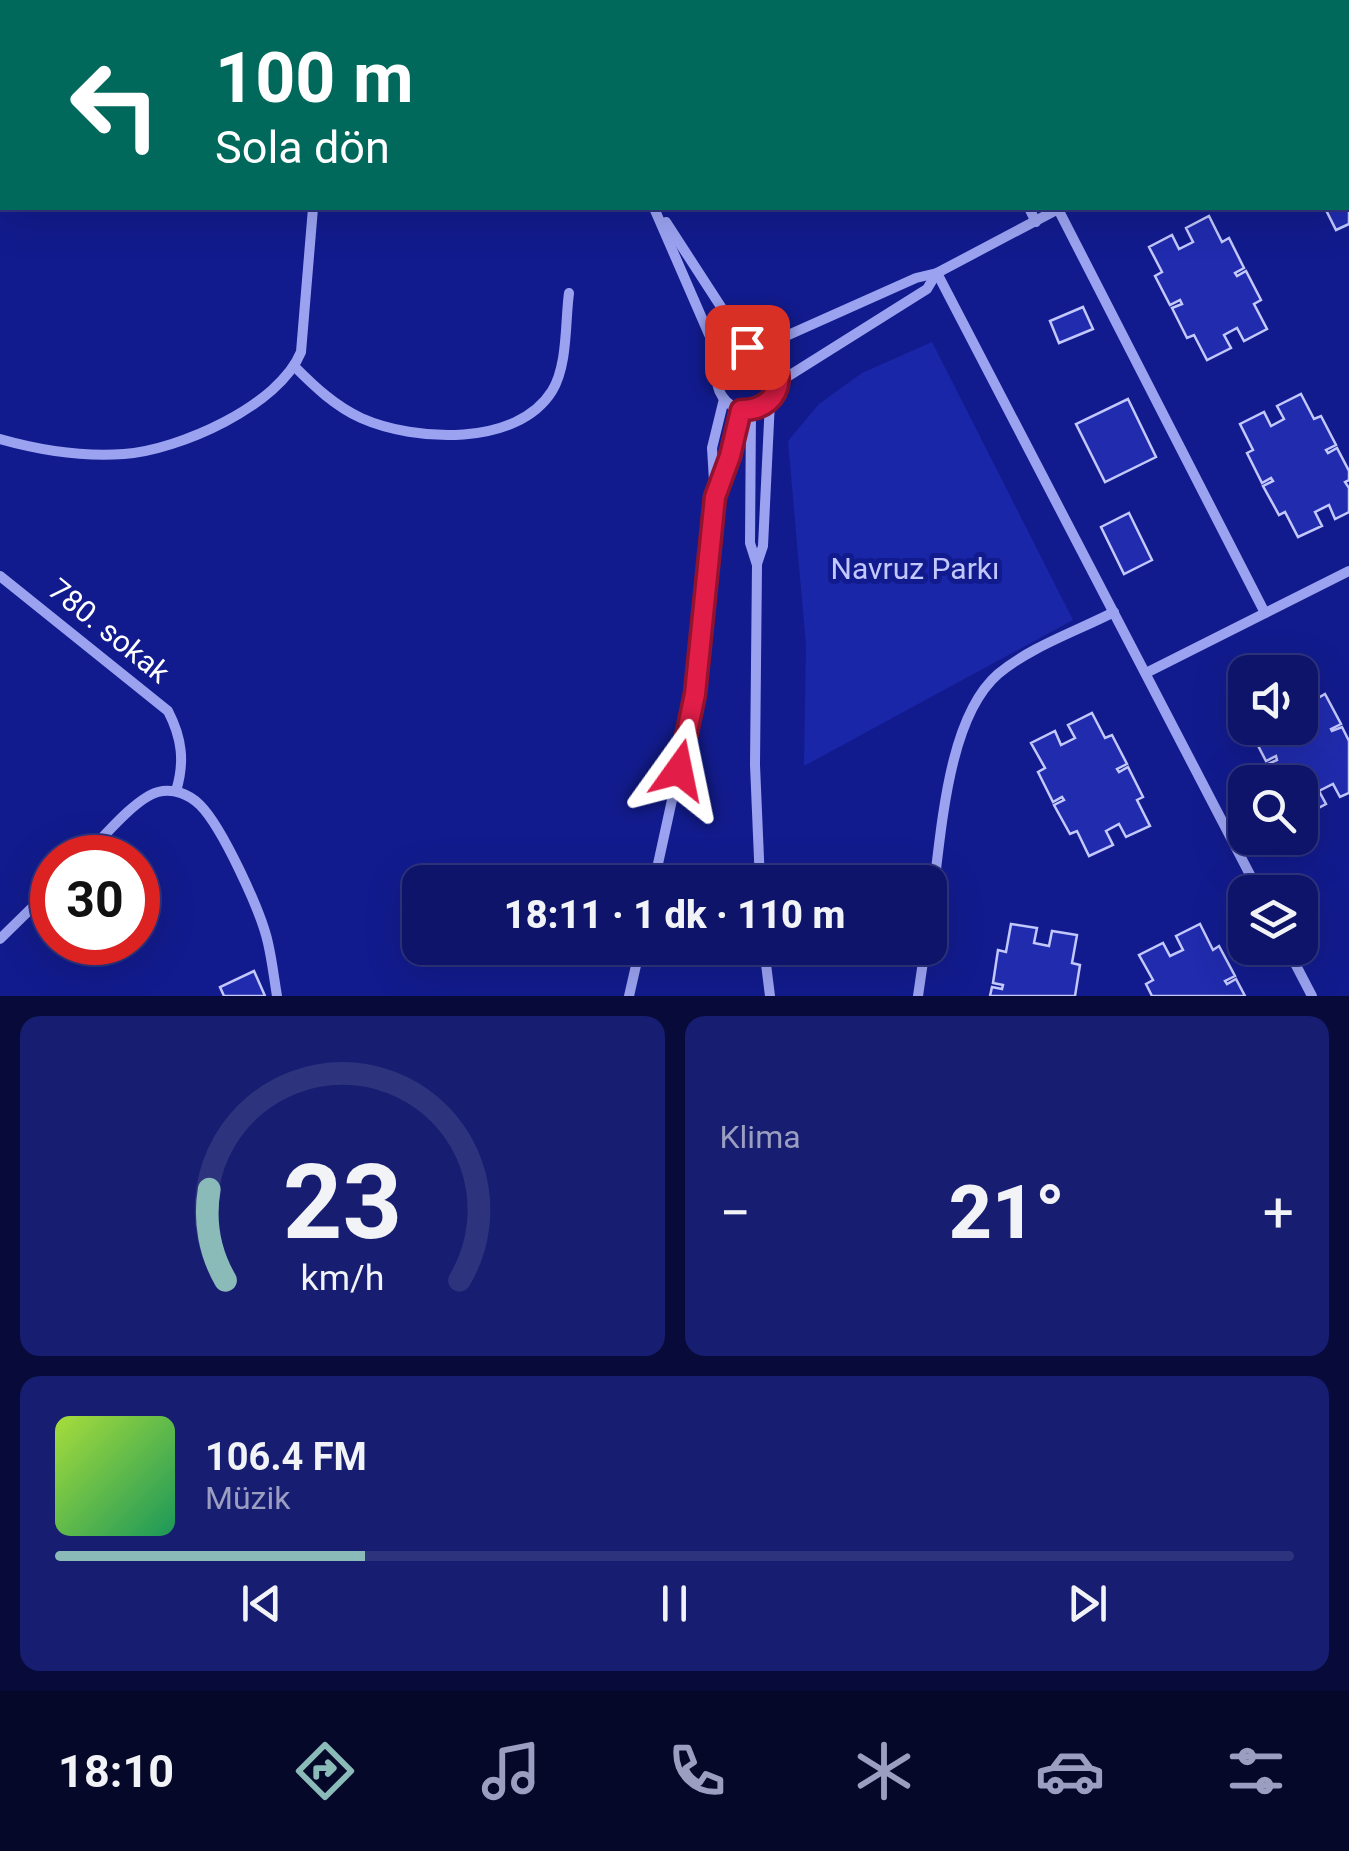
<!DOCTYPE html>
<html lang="tr">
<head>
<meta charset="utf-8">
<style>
	:root { --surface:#0e146a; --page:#171d70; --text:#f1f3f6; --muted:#9b9ec1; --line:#2e337e; --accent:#8bbbb9 }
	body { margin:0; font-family:Roboto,sans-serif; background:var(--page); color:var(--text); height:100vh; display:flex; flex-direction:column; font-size:38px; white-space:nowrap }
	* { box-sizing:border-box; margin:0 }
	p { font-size:32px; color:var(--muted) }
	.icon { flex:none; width:55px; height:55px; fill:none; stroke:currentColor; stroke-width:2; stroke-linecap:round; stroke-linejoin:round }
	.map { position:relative; height:996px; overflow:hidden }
	.panel { display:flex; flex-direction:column; gap:20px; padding:20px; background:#080b3a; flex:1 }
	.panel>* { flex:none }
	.top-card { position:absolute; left:0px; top:0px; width:1350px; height:210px; box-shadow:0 10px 40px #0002,0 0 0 2px var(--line); background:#00695c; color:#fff; overflow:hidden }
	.controls { position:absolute; left:1228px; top:655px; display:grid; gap:20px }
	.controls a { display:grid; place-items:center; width:90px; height:90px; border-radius:20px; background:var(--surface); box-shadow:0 10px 40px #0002,0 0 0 2px var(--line); font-size:50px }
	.speed { position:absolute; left:30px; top:835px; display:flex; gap:20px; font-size:50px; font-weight:700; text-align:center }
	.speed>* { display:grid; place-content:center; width:130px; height:130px; border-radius:50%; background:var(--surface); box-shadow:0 10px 40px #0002,0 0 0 2px var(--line); line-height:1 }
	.speed .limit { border:15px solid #d22; background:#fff; color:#111 }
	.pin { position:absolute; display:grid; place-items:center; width:85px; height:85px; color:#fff; margin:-42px; border-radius:20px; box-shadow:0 5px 15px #0006 }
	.me { position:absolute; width:110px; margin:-55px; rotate:12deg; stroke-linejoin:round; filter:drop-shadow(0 0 8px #0008) }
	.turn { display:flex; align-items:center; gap:35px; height:210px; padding:0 50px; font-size:45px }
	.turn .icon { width:130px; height:130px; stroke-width:2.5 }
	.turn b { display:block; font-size:70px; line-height:85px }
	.big { font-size:75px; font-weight:800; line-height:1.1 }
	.panel .widget { flex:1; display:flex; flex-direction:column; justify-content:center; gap:15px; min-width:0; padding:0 35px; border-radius:20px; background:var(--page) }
	.panel .dial { align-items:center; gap:0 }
	.dial svg { height:260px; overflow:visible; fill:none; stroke:var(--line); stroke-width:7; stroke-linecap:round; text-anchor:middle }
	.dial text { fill:var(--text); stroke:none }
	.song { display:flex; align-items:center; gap:30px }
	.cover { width:120px; height:120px; border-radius:15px; background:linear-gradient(135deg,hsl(80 70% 55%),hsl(150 70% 35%)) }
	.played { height:10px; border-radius:5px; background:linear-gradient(90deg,var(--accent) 25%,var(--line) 25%) }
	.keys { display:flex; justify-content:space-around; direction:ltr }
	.heat { display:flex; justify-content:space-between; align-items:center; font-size:55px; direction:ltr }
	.panel .tiles { flex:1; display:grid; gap:20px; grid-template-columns:1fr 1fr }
	.widget:last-child { grid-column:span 2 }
	.trip { position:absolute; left:402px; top:865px; width:545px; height:100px; border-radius:20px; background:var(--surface); box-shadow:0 10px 40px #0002,0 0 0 2px var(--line); font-weight:800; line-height:100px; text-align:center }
	.menu { display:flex; height:160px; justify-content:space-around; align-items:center; background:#06082a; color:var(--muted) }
	.menu .icon { width:70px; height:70px }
	.menu .active { color:var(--accent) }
	.menu b { font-size:45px; color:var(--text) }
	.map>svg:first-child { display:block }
	.green { fill:#1a26a8 }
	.building { fill:#202bad; stroke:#c2c7fc; stroke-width:2.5 }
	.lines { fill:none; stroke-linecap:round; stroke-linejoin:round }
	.minor { stroke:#9ba3f1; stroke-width:10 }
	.route-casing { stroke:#92132f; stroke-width:25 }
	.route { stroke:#e11d48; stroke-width:18 }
	.labels { text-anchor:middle; stroke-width:10; stroke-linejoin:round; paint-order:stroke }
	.park-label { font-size:30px; fill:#c2c7fc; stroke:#121b8d }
	.street-label { font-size:30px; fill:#fff; stroke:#121b8d }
</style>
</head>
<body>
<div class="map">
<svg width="1349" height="996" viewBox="0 0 1349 996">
	<rect width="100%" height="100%" fill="#121b8d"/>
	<!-- green -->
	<path class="green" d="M 932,342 L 1073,620 L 804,766 L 806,645 L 788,441 L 819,404 L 862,373 Z"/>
	<!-- building -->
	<g class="building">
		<path d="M 0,0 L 62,0 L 2,2 L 2,57 Z"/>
		<path d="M 1349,140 L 1349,224 L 1336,230 L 1325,208 L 1348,208 Z"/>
		<path d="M 1209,216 L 1222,242 L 1229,238 L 1244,268 L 1235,273 L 1237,276 L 1246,271 L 1261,300 L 1254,304 L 1267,329 L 1244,341 L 1237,328 L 1224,335 L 1231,348 L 1207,360 L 1194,335 L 1187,338 L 1172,308 L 1182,304 L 1180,300 L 1170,305 L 1155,276 L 1162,272 L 1149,247 L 1172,235 L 1179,249 L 1193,242 L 1186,228 Z"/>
		<path d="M 1083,307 L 1093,329 L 1059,343 L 1050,321 Z"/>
		<path d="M 1301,394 L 1314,419 L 1321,416 L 1336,445 L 1326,450 L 1328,453 L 1337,448 L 1349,471 L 1349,480 L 1345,482 L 1349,488 L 1349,512 L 1335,519 L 1329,505 L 1315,512 L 1322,526 L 1298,537 L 1285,512 L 1279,515 L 1263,486 L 1273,481 L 1271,478 L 1262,483 L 1247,453 L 1253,450 L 1240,424 L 1264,412 L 1271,426 L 1284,419 L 1277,406 Z"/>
		<path d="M 1128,399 L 1156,457 L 1105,482 L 1076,424 Z"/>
		<path d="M 1129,513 L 1152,560 L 1124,574 L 1101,527 Z"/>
		<path d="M 1305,672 L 1318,698 L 1325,694 L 1341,724 L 1331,729 L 1332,731 L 1342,727 L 1349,741 L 1349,793 L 1340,797 L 1333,784 L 1319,791 L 1326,804 L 1303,816 L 1300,810 L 1300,782 L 1278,782 L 1268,764 L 1277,760 L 1276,756 L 1266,761 L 1251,732 L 1258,728 L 1300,728 L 1300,675 Z"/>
		<path d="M 1092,713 L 1105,738 L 1112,735 L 1127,764 L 1117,769 L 1119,772 L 1128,767 L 1143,797 L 1137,800 L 1150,826 L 1126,837 L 1119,824 L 1106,831 L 1113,845 L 1089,856 L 1077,831 L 1070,834 L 1054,805 L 1064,800 L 1062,797 L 1053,802 L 1038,772 L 1045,768 L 1031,743 L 1055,731 L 1061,745 L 1075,738 L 1068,725 Z"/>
		<path d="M 1011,924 L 1037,928 L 1034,943 L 1049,946 L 1052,931 L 1077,935 L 1072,963 L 1080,965 L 1075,996 L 990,996 L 992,987 L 1002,989 L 1003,985 L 993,983 L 998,950 L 1006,952 Z"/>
		<path d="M 1200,924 L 1213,950 L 1219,946 L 1235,976 L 1225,981 L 1227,984 L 1236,979 L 1245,996 L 1152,996 L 1146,984 L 1153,980 L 1139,955 L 1163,943 L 1170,956 L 1183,950 L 1176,936 Z"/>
		<path d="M 254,971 L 265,996 L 224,996 L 220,987 Z"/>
	</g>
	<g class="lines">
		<!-- minor -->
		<g class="minor">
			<path d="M 549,0 L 550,2"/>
			<path d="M 930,0 L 931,2"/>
			<path d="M 1318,0 L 1319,2"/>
			<path d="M 86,2 L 88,0"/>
			<path d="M 399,2 L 403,0"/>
			<path d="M 1348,39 L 1349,38"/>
			<path d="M 0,111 L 2,108"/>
			<path d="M 654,208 L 721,362"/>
			<path d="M 1029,208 L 1036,222"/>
			<path d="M 1058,209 L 1265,613"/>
			<path d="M 666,222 L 747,347"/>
			<path d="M 937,273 L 1259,892"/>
			<circle cx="748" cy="379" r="31"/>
			<path d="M 757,349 L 916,278 L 937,273 L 1060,208"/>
			<path d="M 295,367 C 315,387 335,406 361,418 C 415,442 517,447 552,391 C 568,365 565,322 569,293"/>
			<path d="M 779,382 L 927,289 L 936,274"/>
			<path d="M 751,410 L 750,543 L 757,565 L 755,765 L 760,882"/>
			<path d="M 0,439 C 39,450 83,457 124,454 C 179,450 279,406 301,352 L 313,208"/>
			<path d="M 717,491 L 741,409"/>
			<path d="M 757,564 L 763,546 L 770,401"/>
			<path d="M 0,576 L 168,711 C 182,738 185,762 176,791"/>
			<path d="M 1146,673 L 1349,571"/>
			<path d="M 83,858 C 101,840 135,798 158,792 C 173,788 189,794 200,805 C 222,827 261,911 268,943 C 272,960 274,978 277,996"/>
			<path d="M 654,882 L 695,695 L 715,497 L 712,448 L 724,399"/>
			<path d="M 930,916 C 941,846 944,721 998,674 C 1030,647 1077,631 1114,612"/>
			<path d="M 0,939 L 52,888"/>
			<path d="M 764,948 L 770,996"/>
			<path d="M 1287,948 L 1312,996"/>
			<path d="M 629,996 L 640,948"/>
			<path d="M 918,996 L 925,948"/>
		</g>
	</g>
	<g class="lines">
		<defs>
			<path id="route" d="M 679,770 L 695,694 L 715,497 L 730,456 L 741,410 C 788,411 792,353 747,347"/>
		</defs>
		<!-- route casing -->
		<use href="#route" class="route-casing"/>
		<!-- route -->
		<use href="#route" class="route"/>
	</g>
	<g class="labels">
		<!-- park labels -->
		<g class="park-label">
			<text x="915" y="579">Navruz Parkı</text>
		</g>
		<!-- street labels -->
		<g class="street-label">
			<text transform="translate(109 631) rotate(39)" y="10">780. sokak</text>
		</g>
	</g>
</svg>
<div class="controls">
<a><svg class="icon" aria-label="sound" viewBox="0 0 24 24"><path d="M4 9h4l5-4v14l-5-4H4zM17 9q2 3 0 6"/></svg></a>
<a><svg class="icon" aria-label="search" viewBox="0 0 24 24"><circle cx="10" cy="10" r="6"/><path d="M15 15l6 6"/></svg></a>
<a><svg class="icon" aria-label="layers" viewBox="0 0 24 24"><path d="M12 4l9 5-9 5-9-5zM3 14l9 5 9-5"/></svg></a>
</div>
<div class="speed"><div class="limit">30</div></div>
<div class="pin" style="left:747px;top:347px;background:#d93025"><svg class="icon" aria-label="arrive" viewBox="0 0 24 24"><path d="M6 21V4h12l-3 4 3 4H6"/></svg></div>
<svg class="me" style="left:679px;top:770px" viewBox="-20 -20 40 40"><path d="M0-17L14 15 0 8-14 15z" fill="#e11d48" stroke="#fff" stroke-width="4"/></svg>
<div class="trip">18:11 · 1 dk · 110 m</div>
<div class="top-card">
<div class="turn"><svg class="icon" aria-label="left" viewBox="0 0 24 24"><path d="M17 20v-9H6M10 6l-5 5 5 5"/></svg><div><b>100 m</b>Sola dön</div></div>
</div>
</div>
<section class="panel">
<div class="tiles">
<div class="widget dial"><svg viewBox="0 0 100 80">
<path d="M14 69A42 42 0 1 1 86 69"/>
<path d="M14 69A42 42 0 0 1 9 41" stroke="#8bbbb9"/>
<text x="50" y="56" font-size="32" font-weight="700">23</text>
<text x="50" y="72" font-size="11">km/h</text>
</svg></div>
<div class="widget"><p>Klima</p>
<div class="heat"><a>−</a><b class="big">21°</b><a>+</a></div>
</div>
<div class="widget">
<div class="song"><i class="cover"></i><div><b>106.4 FM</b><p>Müzik</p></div></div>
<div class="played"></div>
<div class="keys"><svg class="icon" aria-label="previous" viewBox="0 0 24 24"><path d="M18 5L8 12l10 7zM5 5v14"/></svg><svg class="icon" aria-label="pause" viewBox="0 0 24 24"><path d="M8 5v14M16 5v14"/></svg><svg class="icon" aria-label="next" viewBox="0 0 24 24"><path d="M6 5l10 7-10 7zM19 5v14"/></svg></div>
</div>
</div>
</section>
<nav class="menu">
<b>18:10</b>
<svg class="icon active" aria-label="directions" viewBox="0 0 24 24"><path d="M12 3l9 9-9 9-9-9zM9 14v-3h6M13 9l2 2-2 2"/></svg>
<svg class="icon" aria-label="music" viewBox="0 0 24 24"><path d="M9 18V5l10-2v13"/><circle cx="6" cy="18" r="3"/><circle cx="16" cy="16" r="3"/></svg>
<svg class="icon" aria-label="phone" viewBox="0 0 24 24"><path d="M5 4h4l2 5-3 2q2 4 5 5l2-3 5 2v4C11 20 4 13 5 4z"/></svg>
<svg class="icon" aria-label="climate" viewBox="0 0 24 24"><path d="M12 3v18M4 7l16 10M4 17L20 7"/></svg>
<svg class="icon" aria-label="car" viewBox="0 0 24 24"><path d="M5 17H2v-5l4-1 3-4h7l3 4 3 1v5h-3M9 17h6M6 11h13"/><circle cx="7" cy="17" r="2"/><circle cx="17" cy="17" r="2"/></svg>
<svg class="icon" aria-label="filters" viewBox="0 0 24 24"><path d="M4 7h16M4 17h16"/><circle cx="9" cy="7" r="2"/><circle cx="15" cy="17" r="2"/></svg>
</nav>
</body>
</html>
